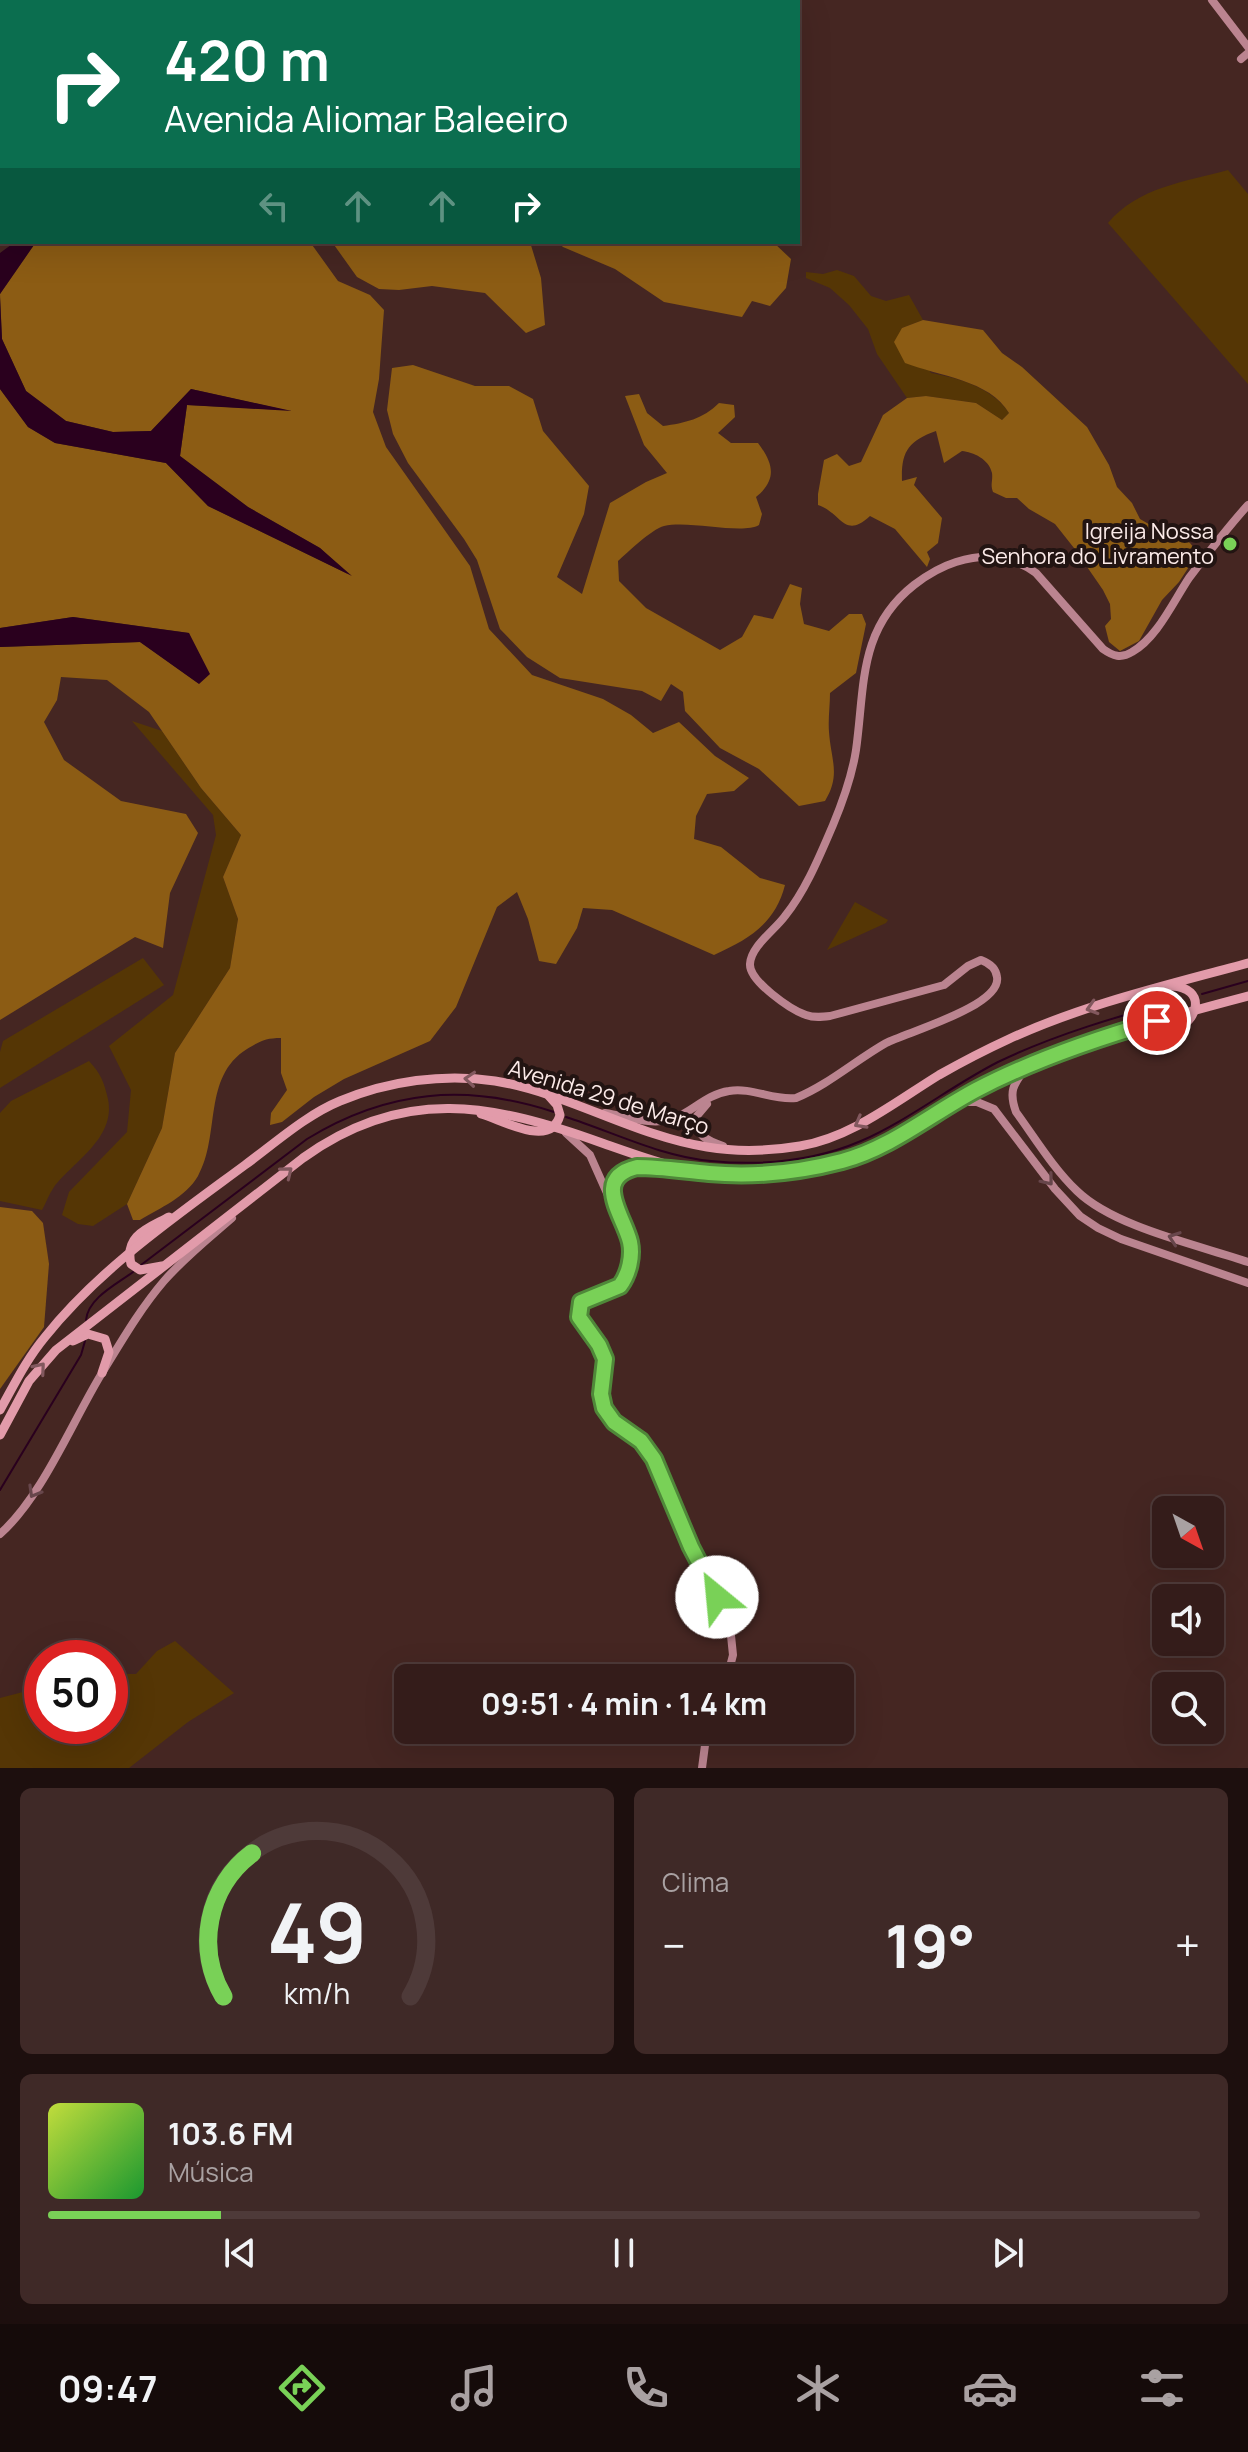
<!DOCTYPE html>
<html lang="pt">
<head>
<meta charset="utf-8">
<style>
	:root { --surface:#341c1a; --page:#3f2927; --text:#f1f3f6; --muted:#a9a1a2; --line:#4e3a39; --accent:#79d157 }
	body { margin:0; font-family:Manrope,sans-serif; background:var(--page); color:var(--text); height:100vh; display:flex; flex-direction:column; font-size:30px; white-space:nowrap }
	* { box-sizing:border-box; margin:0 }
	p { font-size:26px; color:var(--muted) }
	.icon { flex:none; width:44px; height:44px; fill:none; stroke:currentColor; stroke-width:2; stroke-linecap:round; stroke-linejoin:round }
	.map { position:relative; height:1768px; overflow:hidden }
	.panel { display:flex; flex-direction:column; gap:20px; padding:20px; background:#1d0f0e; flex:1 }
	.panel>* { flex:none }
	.guide { position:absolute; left:0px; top:0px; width:800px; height:244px; box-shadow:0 8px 32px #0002,0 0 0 2px var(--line); background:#0b6e4f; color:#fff; overflow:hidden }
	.needle { width:52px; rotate:140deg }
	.controls { position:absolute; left:1152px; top:1496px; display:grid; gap:16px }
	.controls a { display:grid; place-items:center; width:72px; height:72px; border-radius:12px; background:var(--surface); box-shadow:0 8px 32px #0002,0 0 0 2px var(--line); font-size:40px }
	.speed { position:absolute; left:24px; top:1640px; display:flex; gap:16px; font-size:40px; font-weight:700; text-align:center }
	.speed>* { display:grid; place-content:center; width:104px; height:104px; border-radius:50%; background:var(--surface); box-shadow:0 8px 32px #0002,0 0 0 2px var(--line); line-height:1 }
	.speed .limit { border:12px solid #d22; background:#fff; color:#111 }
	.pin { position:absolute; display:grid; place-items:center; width:68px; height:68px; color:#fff; margin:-34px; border:4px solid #fff; border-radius:50%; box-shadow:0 2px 8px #0007 }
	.me { position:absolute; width:88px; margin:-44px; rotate:332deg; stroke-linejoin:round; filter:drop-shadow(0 0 6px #0008) }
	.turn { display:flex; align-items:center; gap:28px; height:168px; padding:0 32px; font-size:36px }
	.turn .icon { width:104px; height:104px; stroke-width:2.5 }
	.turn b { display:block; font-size:56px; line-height:68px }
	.lanes { display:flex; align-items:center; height:76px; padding:0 32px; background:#0003; justify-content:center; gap:40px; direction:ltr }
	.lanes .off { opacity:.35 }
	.big { font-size:60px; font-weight:700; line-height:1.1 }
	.panel .widget { flex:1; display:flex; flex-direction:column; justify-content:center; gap:12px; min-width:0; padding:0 28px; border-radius:12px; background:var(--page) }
	.panel .dial { align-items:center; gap:0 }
	.dial svg { height:208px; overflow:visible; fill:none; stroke:var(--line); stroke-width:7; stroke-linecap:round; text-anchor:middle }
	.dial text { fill:var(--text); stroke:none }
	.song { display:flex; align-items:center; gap:24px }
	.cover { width:96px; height:96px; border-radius:12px; background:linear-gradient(135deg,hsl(70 70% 55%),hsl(130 70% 35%)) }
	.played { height:8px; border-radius:4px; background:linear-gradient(90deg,var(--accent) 15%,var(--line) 15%) }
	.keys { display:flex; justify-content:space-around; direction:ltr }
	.heat { display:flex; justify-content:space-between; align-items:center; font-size:44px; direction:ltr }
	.panel .tiles { flex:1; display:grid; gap:20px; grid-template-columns:1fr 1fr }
	.widget:last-child { grid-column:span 2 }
	.trip { position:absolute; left:394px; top:1664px; width:460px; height:80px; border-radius:12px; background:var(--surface); box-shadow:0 8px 32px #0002,0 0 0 2px var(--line); font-weight:700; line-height:80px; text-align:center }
	.dock { display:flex; height:128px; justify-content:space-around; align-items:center; background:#150b0a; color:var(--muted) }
	.dock .icon { width:56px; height:56px }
	.dock .current { color:var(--accent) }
	.dock b { font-size:36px; color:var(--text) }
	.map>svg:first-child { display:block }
	.green { fill:#553605 }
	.forest { fill:#8c5c14 }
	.water { fill:#2a001e }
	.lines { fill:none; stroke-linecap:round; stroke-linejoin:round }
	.stream { stroke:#2a001e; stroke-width:2 }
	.secondary { stroke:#bb8490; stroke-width:8 }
	.primary { stroke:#e29baa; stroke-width:9 }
	.oneway { stroke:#82585e }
	.oneway2 { stroke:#67464b }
	.route-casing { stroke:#4f8839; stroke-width:20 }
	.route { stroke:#79d157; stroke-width:14 }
	.poi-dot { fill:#79d157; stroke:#221412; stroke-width:3 }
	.labels { text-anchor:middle; stroke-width:8; stroke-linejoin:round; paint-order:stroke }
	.poi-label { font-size:22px; fill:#fcebe9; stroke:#221412; text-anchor:end }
	.street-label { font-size:22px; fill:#fcebe9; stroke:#221412 }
</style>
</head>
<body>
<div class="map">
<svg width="1248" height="1768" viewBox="0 0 1248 1768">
	<rect width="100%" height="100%" fill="#452622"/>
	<!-- green -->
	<g class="green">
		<path d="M 1228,170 L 1248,194 L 1248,384 L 1108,223 C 1138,187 1185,182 1228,170 Z"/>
		<path d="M 837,270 L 854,276 L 871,296 L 886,301 L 909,295 L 923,320 L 902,328 L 931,373 C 959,378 993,388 1009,413 L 1002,420 L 976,403 L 926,396 L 907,398 L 877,354 L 868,329 L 849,305 L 830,288 L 806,278 L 806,272 L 823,274 Z"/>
		<path d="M 132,721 L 162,731 L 201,788 L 241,835 L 223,877 L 238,919 L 230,968 L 175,1053 L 162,1128 L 127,1204 L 93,1226 L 78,1224 L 62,1215 L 69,1192 L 127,1132 L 131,1090 L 109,1046 L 173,995 L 216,835 L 213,815 Z"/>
		<path d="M 855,902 L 888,920 L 886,923 L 827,950 Z"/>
		<path d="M 143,958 L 164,985 L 0,1088 L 0,1052 L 3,1041 Z"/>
		<path d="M 89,1061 C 101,1074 104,1082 108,1099 C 116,1138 74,1161 54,1187 C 49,1194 46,1203 42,1210 L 0,1201 L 0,1113 L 11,1101 Z"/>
		<path d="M 175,1641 L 234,1693 L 188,1722 L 129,1768 L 0,1768 L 0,1698 L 42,1687 L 42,1726 L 110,1726 L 110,1674 L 136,1674 L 157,1651 Z"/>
	</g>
	<!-- forest -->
	<g class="forest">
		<path d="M 36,242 L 310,242 L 338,281 L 370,295 L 384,310 L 379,379 L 373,412 L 386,447 L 470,566 L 489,629 L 532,675 L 603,699 L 631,715 L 653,733 L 679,722 L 715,756 L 749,778 L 734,791 L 707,794 L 696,816 L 694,839 L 721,847 L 760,878 L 785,885 C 775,924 749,939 714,955 L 612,910 L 583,908 L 577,928 L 556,964 L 539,961 L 528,919 L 517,892 L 497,907 L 456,1007 L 430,1041 L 344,1079 L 314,1097 L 282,1122 L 270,1125 L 271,1113 L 287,1090 L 281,1073 L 281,1038 C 266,1038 260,1041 247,1049 C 202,1077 221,1135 198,1176 C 186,1197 160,1208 140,1220 L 133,1220 L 127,1204 L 162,1128 L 175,1053 L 230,968 L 238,919 L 223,877 L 241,835 L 201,788 L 149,712 L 107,680 L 61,677 L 57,700 L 44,722 L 64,760 L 121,801 L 186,814 L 198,833 L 170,893 L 163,948 L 135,937 L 0,1020 L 0,647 L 140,642 L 198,683 L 189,633 L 73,617 L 0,628 L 0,389 L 28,427 L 55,443 L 166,463 L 208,506 L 348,574 L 320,548 L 248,507 L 180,456 L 187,405 L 285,410 L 191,389 L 151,431 L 113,432 L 66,421 L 26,391 L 2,339 L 0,294 Z"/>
		<path d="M 332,242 L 530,242 L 541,278 L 545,325 L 526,333 L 485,293 L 432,286 L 399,290 L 379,289 L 357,277 Z"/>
		<path d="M 558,242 L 773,242 L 791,259 L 786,288 L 770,306 L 752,301 L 742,317 L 664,302 L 615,269 L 563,247 Z"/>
		<path d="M 923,320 L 983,330 L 1002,353 L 1022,367 L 1087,427 L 1109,465 L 1117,487 L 1132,503 L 1140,519 L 1166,534 L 1178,536 L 1190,543 L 1198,553 L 1179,582 L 1162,600 L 1139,641 L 1120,651 L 1109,642 L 1105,626 L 1111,619 L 1110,604 L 1103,590 L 1074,548 L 1055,524 L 1029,509 L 1017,498 L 1006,498 L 993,492 C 990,484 993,481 992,473 C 989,459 973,452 962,451 L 944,463 L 936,431 C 908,441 901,452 902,481 L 917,477 L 914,485 L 942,518 L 938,543 L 927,552 L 930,559 L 927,567 L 895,529 L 870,516 C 844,540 842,513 818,505 L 818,494 L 824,460 L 837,454 L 849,466 L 861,462 L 883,415 L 907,398 L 926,396 L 976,403 L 1002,420 L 1009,413 C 990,380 938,376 905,363 L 894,342 L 902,328 Z"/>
		<path d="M 413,365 L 475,386 L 509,386 L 533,399 L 543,431 L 589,486 L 584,514 L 557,577 L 582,594 L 610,503 L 646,482 L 667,473 L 644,445 L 625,396 L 639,394 L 647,413 L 663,426 C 685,423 703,419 719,403 L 734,405 L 735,417 L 718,433 L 731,443 L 758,443 C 773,463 778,479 756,497 L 762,514 L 759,525 C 742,535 690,520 664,526 C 652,529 628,552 618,561 L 619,581 L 646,608 L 720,650 L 742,637 L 754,615 L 773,619 L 790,584 L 802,588 L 800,604 L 804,624 L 829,631 L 849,614 L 862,614 L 866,624 L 856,673 L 830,693 C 830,706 828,719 829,732 C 831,760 841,775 825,801 L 799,806 L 759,769 L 720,748 L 685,711 L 683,692 L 671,684 L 661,701 L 642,691 L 560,678 L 527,657 L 500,629 L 477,560 L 464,539 L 408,463 L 393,434 L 387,410 L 392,368 Z"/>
		<path d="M 0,1207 L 32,1211 L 43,1223 L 49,1264 L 44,1327 L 0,1389 Z"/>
	</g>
	<!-- water -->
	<g class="water">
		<path d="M 15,242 L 36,242 L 0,294 L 0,253 Z"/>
		<path d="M 0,298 L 2,339 L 26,391 L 66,421 L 113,432 L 151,431 L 191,389 L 292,411 L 187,405 L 180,456 L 248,507 L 320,548 L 352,576 L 208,506 L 166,463 L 55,443 L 28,427 L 0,389 Z"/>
		<path d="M 73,617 L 189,633 L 210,674 L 199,684 L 140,642 L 0,647 L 0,628 Z"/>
	</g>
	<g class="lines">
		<!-- stream -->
		<g class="stream">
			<path d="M 1202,994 L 1248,981"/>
			<path d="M 566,1117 C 613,1132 662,1157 711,1161 C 762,1166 814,1161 861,1141 C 909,1120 951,1086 998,1062 C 1056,1034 1119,1016 1182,999"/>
			<path d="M 141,1265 L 307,1139 C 387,1090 466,1083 554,1112"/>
			<path d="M 86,1320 C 88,1298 117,1284 133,1272"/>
			<path d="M 0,1490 L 81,1355 L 85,1341"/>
		</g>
		<!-- secondary -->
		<g class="secondary">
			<path d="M 1212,0 L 1248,47"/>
			<path d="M 1241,59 L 1248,53"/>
			<path d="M 1027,1066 C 1014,1084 1008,1090 1016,1112 C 1035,1138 1053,1168 1077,1191 C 1114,1227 1198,1245 1248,1262"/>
			<path d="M 961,1102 L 977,1102 L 994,1109 L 1055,1189 L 1080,1216 L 1098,1228 L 1121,1239 L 1248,1283"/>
			<path d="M 707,1104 L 696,1117 C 694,1135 708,1141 723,1146"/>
			<path d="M 605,1113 C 627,1116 650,1126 673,1119 C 692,1112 707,1094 729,1091 C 752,1087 774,1101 796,1098 C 828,1085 856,1060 886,1043 C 907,1032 1002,1006 997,977 C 996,968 989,963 981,960 L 968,966 L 944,985 L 830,1016 C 822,1017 814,1018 806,1015 C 791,1010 749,981 750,964 C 751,946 775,930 785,916 C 806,890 820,855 833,825 C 843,801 852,776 856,750 C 865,686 858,629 914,585 C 927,575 940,567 956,562 C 986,553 1011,555 1036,573 L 1103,649 C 1113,656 1121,659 1132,652 C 1157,638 1173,602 1189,578 C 1208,553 1227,528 1248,505"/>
			<path d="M 566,1133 L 590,1155 L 610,1200"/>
			<path d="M 683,1171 C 667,1171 650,1165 634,1168 C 578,1177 659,1254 619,1286 C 610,1294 595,1294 584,1299 L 578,1311 L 605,1359 L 601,1394 L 604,1408 L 614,1422 L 641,1441 L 654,1459 L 691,1547 L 730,1626 L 733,1655 L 727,1678"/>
			<path d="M 0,1534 C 42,1497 72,1422 102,1373 C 121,1342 140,1309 164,1281 C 184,1258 209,1238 232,1218"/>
			<path d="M 702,1768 L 707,1730"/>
		</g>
		<!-- primary -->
		<g class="primary">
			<path d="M 1134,1031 C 1146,1030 1161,1033 1173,1030 C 1199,1022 1207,988 1172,986"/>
			<path d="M 481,1114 C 503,1120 551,1149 560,1115 L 557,1105 L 549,1096"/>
			<path d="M 162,1266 L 140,1270 L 131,1264 C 124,1235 149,1228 169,1217"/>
			<path d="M 73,1341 L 88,1334 L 105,1339 L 109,1352 L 102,1373"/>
			<path d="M 0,1410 C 14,1385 26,1360 45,1337 C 99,1269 176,1216 245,1165 C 275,1143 306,1115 340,1101 C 388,1081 444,1073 495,1081 C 568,1093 635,1136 707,1147 C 737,1152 770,1151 800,1146 C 852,1137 895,1102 939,1075 C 962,1062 985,1050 1009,1039 C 1085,1004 1168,985 1248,963"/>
			<path d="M 0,1435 L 29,1381 L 56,1350 L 303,1158 C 404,1085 494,1104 602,1143 C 645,1158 686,1174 731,1174 C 775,1173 822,1171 863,1155 C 915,1133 960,1096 1012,1073 C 1087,1039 1168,1017 1248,996"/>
		</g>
	</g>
	<!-- one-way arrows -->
	<defs><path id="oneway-chevron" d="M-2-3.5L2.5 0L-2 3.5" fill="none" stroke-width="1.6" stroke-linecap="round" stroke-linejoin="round" transform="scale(2)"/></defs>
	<g class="oneway">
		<use href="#oneway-chevron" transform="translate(1092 1008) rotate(163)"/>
		<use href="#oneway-chevron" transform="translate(470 1079) rotate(-176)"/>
		<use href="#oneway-chevron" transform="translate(860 1123) rotate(151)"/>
		<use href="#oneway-chevron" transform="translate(287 1172) rotate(-39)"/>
		<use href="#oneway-chevron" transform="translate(40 1368) rotate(-50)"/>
	</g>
	<g class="oneway2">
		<use href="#oneway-chevron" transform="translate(1048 1180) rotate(51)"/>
		<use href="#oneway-chevron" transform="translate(1174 1238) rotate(-161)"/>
		<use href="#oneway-chevron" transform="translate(34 1492) rotate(120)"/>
	</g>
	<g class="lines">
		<defs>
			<path id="route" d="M 717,1597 L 691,1547 L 654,1459 L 641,1441 L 614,1422 L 604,1408 L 601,1394 L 605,1359 L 599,1345 L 579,1317 L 581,1302 L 620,1286 C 629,1274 633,1256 630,1242 C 624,1216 591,1178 637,1167 C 661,1167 685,1171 709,1173 C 753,1177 800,1172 842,1161 C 891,1148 931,1114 976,1090 C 1033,1060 1095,1039 1157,1021"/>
		</defs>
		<!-- route casing -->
		<use href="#route" class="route-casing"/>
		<!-- route -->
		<use href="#route" class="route"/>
	</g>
	<!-- markers -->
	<circle class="poi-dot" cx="1230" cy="544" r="8"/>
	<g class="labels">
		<!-- poi labels -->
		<g class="poi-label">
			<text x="1214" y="539">Igreija Nossa<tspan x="1214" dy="25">Senhora do Livramento</tspan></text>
		</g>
		<!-- street labels -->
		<g class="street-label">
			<text transform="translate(609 1097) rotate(17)" y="8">Avenida 29 de Março</text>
		</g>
	</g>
</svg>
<div class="controls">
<a><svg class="needle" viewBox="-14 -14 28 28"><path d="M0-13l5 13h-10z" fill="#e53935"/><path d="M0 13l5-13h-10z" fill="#a9a1a2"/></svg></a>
<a><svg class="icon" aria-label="sound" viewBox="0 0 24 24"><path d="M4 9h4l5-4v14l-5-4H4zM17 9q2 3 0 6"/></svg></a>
<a><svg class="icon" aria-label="search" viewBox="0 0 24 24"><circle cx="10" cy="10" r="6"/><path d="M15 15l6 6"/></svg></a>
</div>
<div class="speed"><div class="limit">50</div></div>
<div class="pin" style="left:1157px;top:1021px;background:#d93025"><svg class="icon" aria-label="arrive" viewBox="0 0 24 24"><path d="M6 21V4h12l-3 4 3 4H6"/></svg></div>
<svg class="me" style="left:717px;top:1597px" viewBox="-20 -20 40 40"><circle r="19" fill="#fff"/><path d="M0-13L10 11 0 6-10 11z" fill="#79d157"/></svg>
<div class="trip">09:51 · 4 min · 1.4 km</div>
<div class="guide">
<div class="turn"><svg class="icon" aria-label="right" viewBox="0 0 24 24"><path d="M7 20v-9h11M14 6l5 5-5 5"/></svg><div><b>420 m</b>Avenida Aliomar Baleeiro</div></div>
<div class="lanes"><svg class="icon off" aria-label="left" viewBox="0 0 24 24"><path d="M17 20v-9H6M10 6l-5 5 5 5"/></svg><svg class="icon off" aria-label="ahead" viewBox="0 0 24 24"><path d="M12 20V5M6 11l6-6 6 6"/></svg><svg class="icon off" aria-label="ahead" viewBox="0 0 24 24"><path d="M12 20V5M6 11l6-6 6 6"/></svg><svg class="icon" aria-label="right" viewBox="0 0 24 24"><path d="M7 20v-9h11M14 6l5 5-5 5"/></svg></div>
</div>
</div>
<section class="panel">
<div class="tiles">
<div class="widget dial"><svg viewBox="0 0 100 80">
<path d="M14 69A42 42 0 1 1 86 69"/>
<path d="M14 69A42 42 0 0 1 25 14" stroke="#79d157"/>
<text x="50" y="56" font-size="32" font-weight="700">49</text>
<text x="50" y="72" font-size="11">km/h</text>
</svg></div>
<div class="widget"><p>Clima</p>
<div class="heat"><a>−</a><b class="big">19°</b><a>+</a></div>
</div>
<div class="widget">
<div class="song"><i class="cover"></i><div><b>103.6 FM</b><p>Música</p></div></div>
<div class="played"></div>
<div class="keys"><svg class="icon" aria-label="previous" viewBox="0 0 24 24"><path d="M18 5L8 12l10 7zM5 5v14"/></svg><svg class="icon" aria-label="pause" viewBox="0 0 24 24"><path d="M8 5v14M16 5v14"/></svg><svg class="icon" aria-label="next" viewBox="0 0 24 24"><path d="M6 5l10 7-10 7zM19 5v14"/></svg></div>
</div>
</div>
</section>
<nav class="dock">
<b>09:47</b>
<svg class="icon current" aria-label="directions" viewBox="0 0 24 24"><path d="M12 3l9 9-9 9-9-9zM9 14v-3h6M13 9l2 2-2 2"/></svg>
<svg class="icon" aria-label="music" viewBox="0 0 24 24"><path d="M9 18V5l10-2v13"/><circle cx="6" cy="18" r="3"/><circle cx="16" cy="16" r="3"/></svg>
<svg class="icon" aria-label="phone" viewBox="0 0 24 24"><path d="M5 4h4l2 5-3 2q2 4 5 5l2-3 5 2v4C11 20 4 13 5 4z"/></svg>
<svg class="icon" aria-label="climate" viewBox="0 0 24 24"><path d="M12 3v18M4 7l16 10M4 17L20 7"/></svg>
<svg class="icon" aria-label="car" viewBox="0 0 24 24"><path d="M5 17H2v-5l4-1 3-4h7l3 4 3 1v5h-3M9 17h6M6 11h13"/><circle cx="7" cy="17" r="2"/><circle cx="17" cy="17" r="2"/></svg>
<svg class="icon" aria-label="filters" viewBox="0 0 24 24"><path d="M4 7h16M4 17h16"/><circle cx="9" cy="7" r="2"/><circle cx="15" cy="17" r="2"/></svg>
</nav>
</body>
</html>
